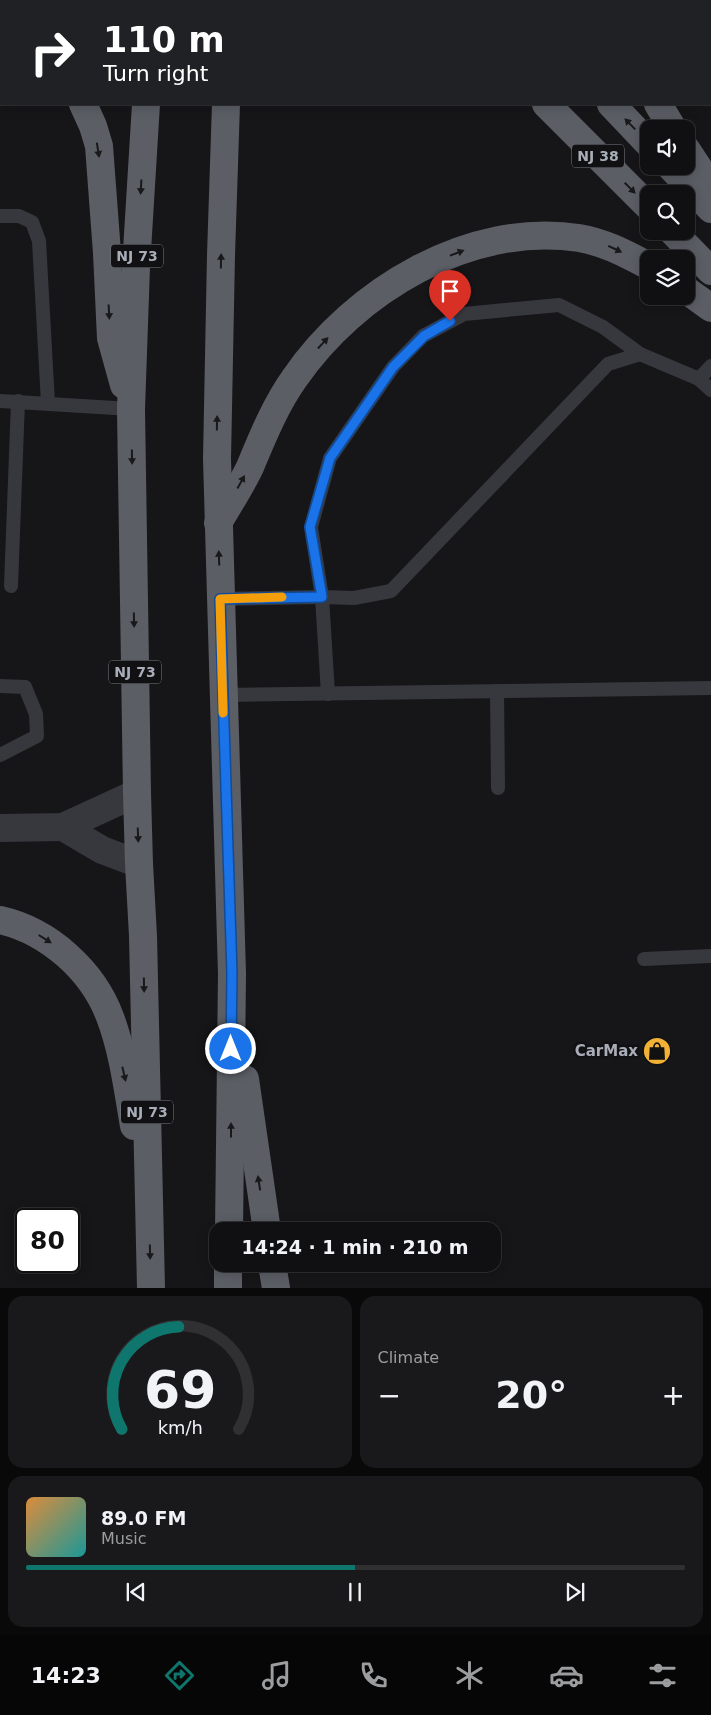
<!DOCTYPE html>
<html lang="en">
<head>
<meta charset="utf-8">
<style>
	:root { --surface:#101012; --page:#19191b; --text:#f1f3f6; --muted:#9c9d9f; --line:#303032; --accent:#0f766e }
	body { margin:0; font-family:"DejaVu Sans",sans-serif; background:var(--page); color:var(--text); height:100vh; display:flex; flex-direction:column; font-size:19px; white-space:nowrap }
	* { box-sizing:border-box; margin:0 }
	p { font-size:16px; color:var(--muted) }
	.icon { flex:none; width:28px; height:28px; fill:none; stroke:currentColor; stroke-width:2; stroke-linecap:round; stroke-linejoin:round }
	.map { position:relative; height:1288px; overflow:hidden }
	.sheet { display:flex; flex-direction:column; gap:8px; padding:8px; background:#09090a; flex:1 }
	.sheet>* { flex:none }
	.top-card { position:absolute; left:0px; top:0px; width:711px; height:105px; box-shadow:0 2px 12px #0003,0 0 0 1px var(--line); background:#202124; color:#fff; overflow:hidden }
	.controls { position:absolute; left:640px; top:120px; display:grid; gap:10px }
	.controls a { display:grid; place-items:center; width:55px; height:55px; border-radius:10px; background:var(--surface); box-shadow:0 2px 12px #0003,0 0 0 1px var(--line); font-size:25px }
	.speed { position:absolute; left:15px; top:1208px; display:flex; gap:10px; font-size:25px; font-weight:700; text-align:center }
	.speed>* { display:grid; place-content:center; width:65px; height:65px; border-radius:50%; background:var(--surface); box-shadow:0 2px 12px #0003,0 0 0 1px var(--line); line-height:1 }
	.speed .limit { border:2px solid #111; border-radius:8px; background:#fff; color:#111 }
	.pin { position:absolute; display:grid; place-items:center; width:42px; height:42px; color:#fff; margin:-51px -21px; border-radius:50% 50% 50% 0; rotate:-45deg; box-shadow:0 0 5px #0007 }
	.pin .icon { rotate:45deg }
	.me { position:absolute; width:55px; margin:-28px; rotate:0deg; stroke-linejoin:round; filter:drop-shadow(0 0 4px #0008) }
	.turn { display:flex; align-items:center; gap:18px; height:105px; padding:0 20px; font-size:22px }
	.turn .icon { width:65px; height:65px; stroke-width:2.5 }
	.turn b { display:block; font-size:35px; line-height:42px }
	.big { font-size:38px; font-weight:600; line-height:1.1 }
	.sheet .widget { flex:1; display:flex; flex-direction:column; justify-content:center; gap:8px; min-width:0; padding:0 18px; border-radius:15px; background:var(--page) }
	.sheet .dial { align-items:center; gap:0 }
	.dial svg { height:130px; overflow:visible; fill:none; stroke:var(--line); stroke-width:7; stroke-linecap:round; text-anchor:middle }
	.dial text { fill:var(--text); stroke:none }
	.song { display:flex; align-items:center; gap:15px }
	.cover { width:60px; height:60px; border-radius:8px; background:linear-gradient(135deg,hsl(30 70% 55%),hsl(180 70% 35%)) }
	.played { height:5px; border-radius:2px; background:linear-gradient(90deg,var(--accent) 50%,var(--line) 50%) }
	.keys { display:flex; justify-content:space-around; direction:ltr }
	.heat { display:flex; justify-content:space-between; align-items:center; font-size:28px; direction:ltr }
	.sheet .tiles { flex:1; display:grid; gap:8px; grid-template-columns:1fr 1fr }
	.widget:last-child { grid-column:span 2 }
	.trip { position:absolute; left:209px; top:1222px; width:292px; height:50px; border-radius:15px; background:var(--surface); box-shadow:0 2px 12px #0003,0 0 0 1px var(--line); font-weight:600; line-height:50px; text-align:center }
	.tabs { display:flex; height:80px; justify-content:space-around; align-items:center; background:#060607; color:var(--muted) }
	.tabs .icon { width:35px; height:35px }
	.tabs .selected { color:var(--accent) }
	.tabs b { font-size:22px; color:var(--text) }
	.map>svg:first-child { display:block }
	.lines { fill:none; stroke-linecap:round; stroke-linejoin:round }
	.service { stroke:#37383d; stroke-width:14 }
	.minor { stroke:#37383d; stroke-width:28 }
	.trunk { stroke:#5b5e65; stroke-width:28 }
	.oneway { fill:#18191b }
	.route-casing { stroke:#114b97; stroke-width:12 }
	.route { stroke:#1a73e8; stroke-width:9 }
	.slow { stroke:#f59e0b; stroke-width:9 }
	.labels { text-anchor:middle; stroke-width:5; stroke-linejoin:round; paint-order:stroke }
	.shield { fill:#111113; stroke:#7b7e86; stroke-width:1 }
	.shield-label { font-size:14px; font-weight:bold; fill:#a8adb8 }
	.poi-label { font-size:15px; font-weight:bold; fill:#a8adb8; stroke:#111113; text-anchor:end }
</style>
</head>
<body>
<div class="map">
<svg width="711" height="1288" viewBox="0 0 711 1288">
	<rect width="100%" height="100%" fill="#161618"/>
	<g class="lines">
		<!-- service -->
		<g class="service">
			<path d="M 694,0 L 694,1"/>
			<path d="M 710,46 L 711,49"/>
			<path d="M 0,216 L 19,216 L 32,222 L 39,241 L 48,403"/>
			<path d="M 699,379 L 711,390"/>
			<path d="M 0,401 L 131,409"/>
			<path d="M 11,586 L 18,401"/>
			<path d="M 220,599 L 322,597 L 354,598 L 391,591 L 608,364 L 640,354 L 699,379 L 711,366"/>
			<path d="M 0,686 L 25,687 L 36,714 L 37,736 L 0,755"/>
			<path d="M 497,691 L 498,788"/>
			<path d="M 328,694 L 322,597 L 311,527 L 330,458 L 393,367 L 423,336 L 464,314 L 559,305 L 603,327 L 640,354"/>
			<path d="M 223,695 L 711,688"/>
			<path d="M 644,959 L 711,956"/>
		</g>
		<!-- minor -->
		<g class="minor">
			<path d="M 63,827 L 102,850 L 139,864"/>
			<path d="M 0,828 L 63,827 L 137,793"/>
		</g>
		<!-- trunk -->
		<g class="trunk">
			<path d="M 444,0 L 446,1"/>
			<path d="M 511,0 L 513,1"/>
			<path d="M 614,0 L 614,1"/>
			<path d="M 152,1 L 152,0"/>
			<path d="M 232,1 L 232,0"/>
			<path d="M 0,26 L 1,27"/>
			<path d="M 83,104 L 93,126 L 99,146 L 107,253 L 111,338 L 124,385"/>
			<path d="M 146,104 L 136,267 L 131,409 L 137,793 L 139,864 L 143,936 L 151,1288"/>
			<path d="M 226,104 L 221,255 L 217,459 L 232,974 L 229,1231"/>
			<path d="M 546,104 L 649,207"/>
			<path d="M 611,104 L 649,144"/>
			<path d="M 658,104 L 673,129"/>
			<path d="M 686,149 L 711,187"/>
			<path d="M 670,166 L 711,209"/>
			<path d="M 672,231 L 711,271"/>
			<path d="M 686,290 L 711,308"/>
			<path d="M 218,523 C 229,504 241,486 250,467 C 263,436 275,406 294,379 C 354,291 470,221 579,238 C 604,242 626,254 649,266"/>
			<path d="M 0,920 C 49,931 93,971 110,1017 C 123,1051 128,1091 134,1126"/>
			<path d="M 245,1079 L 267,1231"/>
			<path d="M 272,1264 L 276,1288"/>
			<path d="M 228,1288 L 228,1264"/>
		</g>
	</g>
	<!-- one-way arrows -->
	<defs><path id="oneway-solid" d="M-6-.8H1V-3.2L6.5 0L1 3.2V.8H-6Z" transform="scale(1.25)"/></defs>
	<g class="oneway">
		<use href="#oneway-solid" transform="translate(630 124) rotate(-134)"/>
		<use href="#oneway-solid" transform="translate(98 150) rotate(81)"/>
		<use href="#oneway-solid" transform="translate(141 187) rotate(93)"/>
		<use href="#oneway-solid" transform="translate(630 188) rotate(45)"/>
		<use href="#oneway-solid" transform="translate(615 249) rotate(25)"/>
		<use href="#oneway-solid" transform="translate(457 253) rotate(-21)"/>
		<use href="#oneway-solid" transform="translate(221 261) rotate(-89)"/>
		<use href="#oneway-solid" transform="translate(109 312) rotate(87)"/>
		<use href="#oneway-solid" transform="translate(323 343) rotate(-47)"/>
		<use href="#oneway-solid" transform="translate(217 423) rotate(-89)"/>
		<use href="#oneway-solid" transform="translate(132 457) rotate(89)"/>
		<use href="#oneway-solid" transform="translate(241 482) rotate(-61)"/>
		<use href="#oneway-solid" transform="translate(219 558) rotate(-92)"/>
		<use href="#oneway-solid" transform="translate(134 620) rotate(89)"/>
		<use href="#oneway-solid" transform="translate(138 835) rotate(88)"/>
		<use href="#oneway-solid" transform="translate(45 939) rotate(32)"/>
		<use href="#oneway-solid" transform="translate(144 985) rotate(89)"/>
		<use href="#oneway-solid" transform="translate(124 1074) rotate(77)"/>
		<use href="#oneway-solid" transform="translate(231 1130) rotate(-90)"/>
		<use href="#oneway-solid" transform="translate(259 1183) rotate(-99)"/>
		<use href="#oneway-solid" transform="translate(150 1252) rotate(89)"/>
	</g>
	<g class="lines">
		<defs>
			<path id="route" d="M 231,1049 L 232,974 L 220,599 L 322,597 L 310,527 L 330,458 L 393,367 L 424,336 L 450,321"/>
		</defs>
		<!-- route casing -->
		<use href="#route" class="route-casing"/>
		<!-- route -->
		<use href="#route" class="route"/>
		<!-- slow -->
		<path class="slow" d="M 223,713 L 220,599 L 282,597"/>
	</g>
	<!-- icons -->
	<defs>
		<symbol id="shop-disc" viewBox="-11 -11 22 22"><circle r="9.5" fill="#f2b134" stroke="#111113"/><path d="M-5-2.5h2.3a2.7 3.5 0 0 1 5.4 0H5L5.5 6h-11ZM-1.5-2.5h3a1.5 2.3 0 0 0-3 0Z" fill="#111"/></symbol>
	</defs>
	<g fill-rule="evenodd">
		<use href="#shop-disc" x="641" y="1035" width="32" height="32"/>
	</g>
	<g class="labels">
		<!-- shield labels -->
		<g class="shield">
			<rect x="572" y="144.5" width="52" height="23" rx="4"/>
			<rect x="111" y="244.5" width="52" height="23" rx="4"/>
			<rect x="109" y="660.5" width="52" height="23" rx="4"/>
			<rect x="121" y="1100.5" width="52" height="23" rx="4"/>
		</g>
		<g class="shield-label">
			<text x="598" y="161">NJ 38</text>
			<text x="137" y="261">NJ 73</text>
			<text x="135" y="677">NJ 73</text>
			<text x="147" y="1117">NJ 73</text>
		</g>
		<!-- poi labels -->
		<g class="poi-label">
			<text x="638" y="1056">CarMax</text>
		</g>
	</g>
</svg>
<div class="controls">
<a><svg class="icon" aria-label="sound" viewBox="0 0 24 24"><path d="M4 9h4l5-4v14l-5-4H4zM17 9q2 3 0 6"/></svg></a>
<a><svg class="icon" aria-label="search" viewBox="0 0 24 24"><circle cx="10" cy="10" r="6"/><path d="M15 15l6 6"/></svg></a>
<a><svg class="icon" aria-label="layers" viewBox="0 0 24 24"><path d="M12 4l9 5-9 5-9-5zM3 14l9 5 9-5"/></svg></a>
</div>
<div class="speed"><div class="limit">80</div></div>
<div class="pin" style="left:450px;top:321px;background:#d93025"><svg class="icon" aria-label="arrive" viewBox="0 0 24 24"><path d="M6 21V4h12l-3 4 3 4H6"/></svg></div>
<svg class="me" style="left:231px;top:1049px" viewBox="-20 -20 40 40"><circle r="17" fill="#1a73e8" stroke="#fff" stroke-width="3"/><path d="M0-11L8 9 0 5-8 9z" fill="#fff"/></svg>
<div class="trip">14:24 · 1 min · 210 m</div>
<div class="top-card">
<div class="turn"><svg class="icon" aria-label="right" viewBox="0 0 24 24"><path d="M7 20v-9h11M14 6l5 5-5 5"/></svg><div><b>110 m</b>Turn right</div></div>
</div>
</div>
<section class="sheet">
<div class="tiles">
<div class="widget dial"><svg viewBox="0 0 100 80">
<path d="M14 69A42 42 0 1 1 86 69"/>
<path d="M14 69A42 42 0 0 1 49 6" stroke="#0f766e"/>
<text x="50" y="56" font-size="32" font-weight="700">69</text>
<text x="50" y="72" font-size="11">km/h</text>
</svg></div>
<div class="widget"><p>Climate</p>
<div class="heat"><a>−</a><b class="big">20°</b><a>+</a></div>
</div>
<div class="widget">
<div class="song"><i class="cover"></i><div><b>89.0 FM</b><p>Music</p></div></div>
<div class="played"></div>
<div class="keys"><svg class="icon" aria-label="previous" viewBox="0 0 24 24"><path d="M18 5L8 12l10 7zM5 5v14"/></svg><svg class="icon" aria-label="pause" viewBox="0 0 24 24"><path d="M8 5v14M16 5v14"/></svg><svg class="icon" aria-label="next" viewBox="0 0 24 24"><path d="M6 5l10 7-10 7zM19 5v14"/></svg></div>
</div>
</div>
</section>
<nav class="tabs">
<b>14:23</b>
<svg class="icon selected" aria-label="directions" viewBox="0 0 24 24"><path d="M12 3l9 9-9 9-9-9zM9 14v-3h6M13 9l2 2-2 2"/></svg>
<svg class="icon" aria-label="music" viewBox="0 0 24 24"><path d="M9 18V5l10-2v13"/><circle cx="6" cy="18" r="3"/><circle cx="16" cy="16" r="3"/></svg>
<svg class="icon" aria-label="phone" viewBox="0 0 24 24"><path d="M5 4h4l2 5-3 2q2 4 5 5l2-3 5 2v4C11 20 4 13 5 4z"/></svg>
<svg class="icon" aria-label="climate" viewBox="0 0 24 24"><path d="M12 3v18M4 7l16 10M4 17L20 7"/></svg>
<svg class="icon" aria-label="car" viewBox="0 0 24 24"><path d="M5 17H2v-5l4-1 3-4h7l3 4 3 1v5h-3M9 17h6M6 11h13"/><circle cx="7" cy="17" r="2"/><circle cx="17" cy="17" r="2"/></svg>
<svg class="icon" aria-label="filters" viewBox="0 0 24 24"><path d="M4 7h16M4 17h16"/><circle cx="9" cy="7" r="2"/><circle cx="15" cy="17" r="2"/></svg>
</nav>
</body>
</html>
